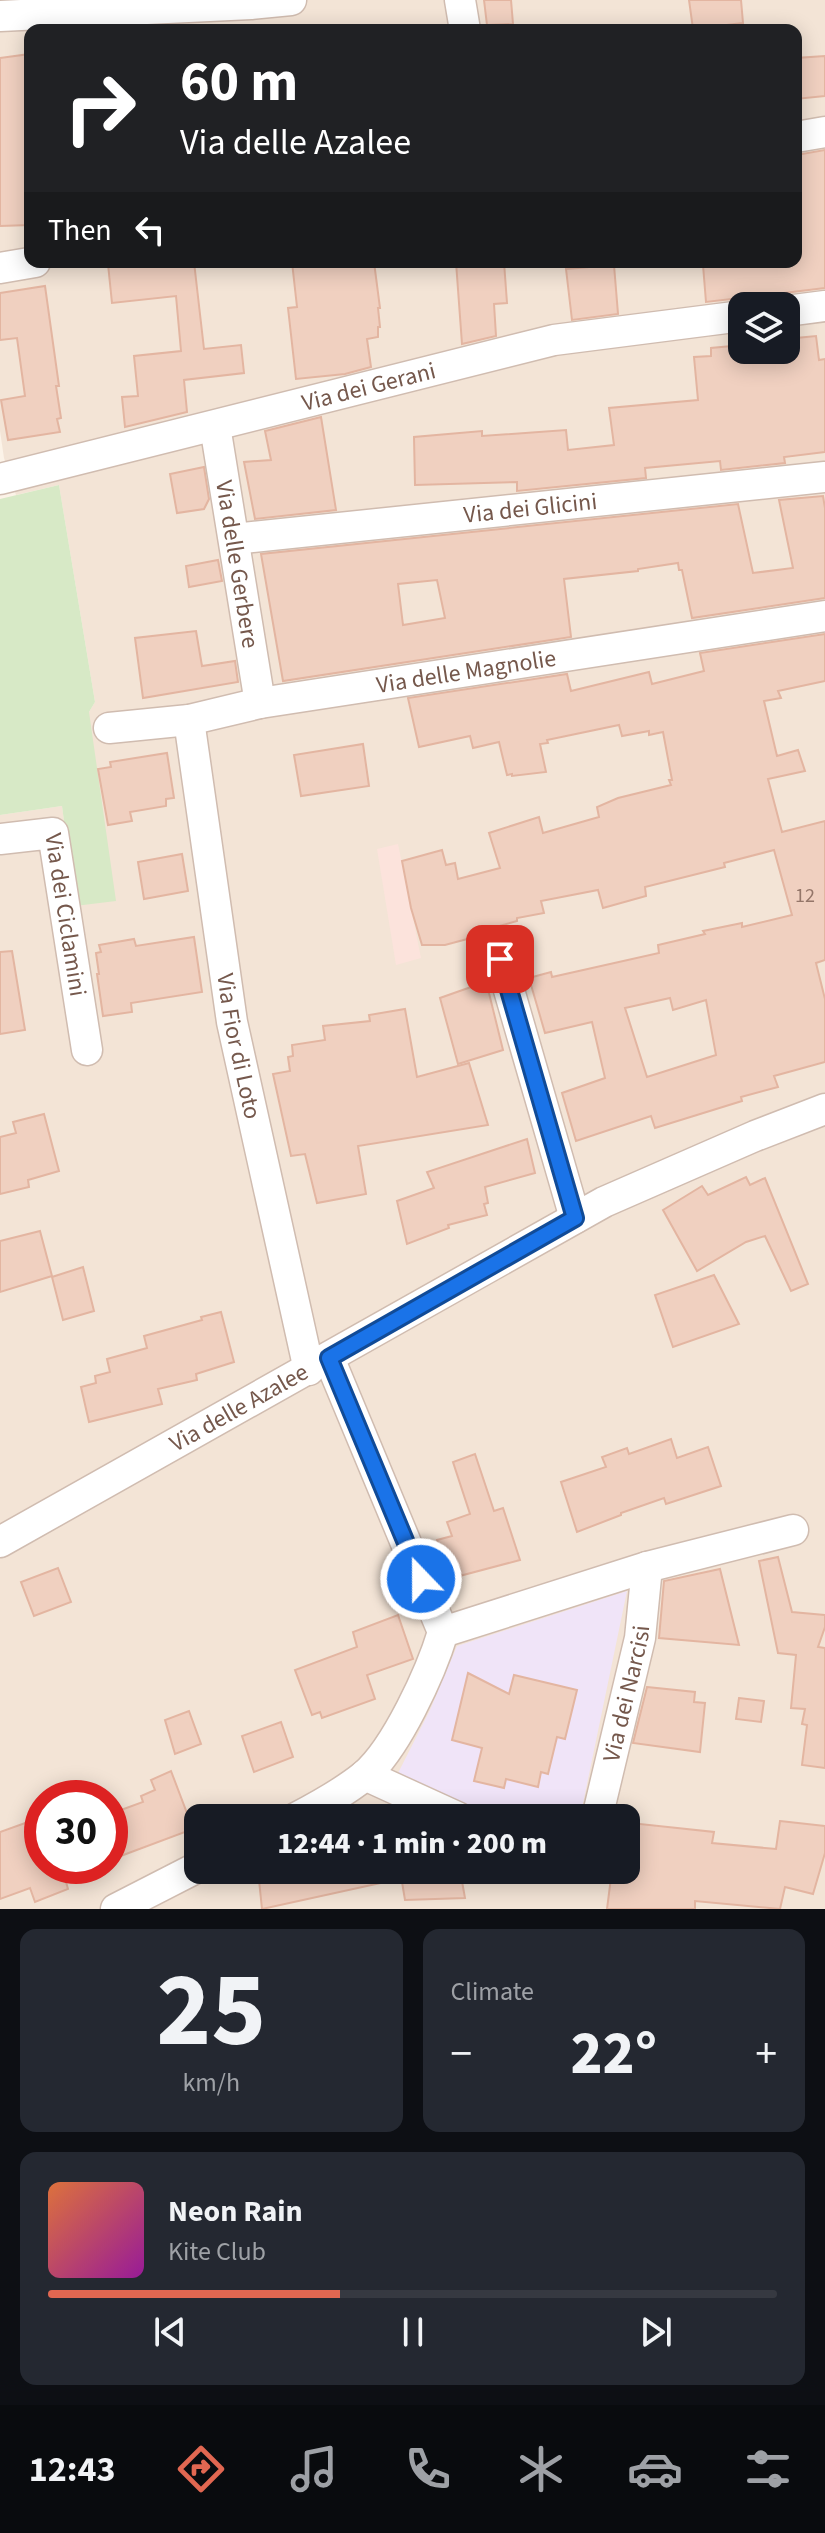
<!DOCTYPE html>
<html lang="en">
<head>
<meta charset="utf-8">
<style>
	:root { --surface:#171b24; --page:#242831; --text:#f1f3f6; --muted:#9ea1a6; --line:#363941; --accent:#e16751 }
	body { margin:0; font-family:"Source Sans 3",sans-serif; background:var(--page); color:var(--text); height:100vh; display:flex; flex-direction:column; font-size:30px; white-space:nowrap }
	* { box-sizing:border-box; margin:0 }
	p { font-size:26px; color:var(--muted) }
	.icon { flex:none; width:44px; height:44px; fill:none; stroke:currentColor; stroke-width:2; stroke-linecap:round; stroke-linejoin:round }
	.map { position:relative; height:1909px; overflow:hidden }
	.details { display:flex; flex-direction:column; gap:20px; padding:20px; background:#0d0f14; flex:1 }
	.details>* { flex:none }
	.top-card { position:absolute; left:24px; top:24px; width:778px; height:244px; border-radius:16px; box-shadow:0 4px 20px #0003; background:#202124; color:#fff; overflow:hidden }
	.tools { position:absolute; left:728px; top:292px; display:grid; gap:16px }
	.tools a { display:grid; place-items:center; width:72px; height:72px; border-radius:16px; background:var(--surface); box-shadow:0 4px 20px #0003; font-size:40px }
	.speed { position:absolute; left:24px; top:1780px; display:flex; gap:16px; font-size:40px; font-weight:700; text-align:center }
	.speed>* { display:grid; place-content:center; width:104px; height:104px; border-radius:50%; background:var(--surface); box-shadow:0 4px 20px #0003; line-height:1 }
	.speed .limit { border:12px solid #d22; background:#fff; color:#111 }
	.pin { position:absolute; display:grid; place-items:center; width:68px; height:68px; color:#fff; margin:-34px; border-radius:16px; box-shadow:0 4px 12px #0006 }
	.me { position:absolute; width:88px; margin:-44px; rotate:338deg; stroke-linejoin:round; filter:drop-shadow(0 0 6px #0008) }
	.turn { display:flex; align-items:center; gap:28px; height:168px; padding:0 24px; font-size:36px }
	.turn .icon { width:104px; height:104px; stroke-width:2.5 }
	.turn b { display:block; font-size:56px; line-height:68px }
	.then { display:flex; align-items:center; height:76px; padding:0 24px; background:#0003; gap:16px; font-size:30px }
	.big { font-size:60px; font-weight:800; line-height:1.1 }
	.details .tile { flex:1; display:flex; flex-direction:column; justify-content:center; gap:12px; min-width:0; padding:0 28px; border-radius:16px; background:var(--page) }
	.details .dial { align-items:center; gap:0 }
	.dial b { font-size:104px; line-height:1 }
	.song { display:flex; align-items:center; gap:24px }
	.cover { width:96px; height:96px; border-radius:12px; background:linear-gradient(135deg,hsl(20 70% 55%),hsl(300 70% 35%)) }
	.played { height:8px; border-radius:4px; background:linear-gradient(90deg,var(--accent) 40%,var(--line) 40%) }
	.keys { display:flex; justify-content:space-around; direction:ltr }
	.heat { display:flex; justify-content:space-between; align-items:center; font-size:44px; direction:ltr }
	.details .tiles { flex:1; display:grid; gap:20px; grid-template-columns:1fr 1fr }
	.tile:last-child { grid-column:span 2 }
	.trip { position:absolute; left:184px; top:1804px; width:456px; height:80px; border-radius:16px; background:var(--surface); box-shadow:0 4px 20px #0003; font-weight:800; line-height:80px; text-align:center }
	.tab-bar { display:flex; height:128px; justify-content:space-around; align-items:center; background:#090b0e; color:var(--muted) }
	.tab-bar .icon { width:56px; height:56px }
	.tab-bar .on { color:var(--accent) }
	.tab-bar b { font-size:36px; color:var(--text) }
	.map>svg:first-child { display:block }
	.residential { fill:#f3e4d6; fill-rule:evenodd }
	.commercial { fill:#fce3dc }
	.education { fill:#f0e4f8 }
	.green { fill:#d7e9c6 }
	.building { fill:#f0d0c0; stroke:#e3b5a1; stroke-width:2; fill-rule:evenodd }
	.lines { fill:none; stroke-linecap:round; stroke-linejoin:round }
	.minor-casing { stroke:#d0bcb0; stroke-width:33 }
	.minor { stroke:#fff; stroke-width:30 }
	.route-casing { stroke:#114b97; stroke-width:20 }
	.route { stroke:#1a73e8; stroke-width:14 }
	.labels { text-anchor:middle; stroke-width:6; stroke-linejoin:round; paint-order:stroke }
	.number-label { font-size:20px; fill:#947669 }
	.street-label { font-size:24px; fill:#75584c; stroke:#fef7ee }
</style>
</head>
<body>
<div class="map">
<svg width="825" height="1909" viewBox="0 0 825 1909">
	<rect width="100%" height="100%" fill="#fcf3e8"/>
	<!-- residential -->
	<path class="residential" d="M 0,0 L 825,0 L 825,1909 L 0,1909 L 0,815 L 62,806 L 75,905 L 89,712 L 95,702 L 59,485 L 16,495 L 4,458 L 0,431 ZM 30,30 L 796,30 L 796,262 L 30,262 ZM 742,306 L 786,306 L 786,350 L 742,350 ZM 42,1798 L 110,1798 L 110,1866 L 42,1866 ZM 198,1818 L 626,1818 L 626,1870 L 198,1870 Z"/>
	<!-- commercial -->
	<path class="commercial" d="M 398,844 L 421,958 L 396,965 L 377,849 Z"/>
	<!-- education -->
	<path class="education" d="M 627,1591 L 580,1818 L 499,1818 L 395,1779 L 430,1710 L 457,1646 Z"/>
	<!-- green -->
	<path class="green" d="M 59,485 L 95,702 L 89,712 L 116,901 L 75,906 L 62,806 L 0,815 L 0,499 Z"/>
	<!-- building -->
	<g class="building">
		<path d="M 484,0 L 511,0 L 513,24 L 487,25 Z"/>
		<path d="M 689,0 L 741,0 L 743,23 L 693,29 Z"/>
		<path d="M 30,54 L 30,225 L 0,226 L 0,58 Z"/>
		<path d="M 825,56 L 825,96 L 796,99 L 796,58 Z"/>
		<path d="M 825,150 L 825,288 L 784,293 L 774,298 L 750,300 L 740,298 L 706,302 L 703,265 L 733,262 L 796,262 L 796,155 Z"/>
		<path d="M 122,262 L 194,262 L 204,349 L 241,345 L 244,373 L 184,380 L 187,412 L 125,427 L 122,397 L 138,396 L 134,356 L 181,351 L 176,296 L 112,303 L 108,264 Z"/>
		<path d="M 292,262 L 374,262 L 380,308 L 378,308 L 380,327 L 378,327 L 378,337 L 367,339 L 371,367 L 345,374 L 296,379 L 288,308 L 297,307 Z"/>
		<path d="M 456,262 L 504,262 L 507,303 L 494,304 L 496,336 L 462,344 Z"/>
		<path d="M 614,265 L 618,314 L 572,320 L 566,269 Z"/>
		<path d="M 45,286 L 59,386 L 56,386 L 61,418 L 57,419 L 60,432 L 8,440 L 1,400 L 25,396 L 17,338 L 0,340 L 0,293 Z"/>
		<path d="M 816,336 L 819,360 L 825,359 L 825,452 L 784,457 L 785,463 L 721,470 L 720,461 L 645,468 L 646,478 L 517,491 L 517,482 L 415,485 L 414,437 L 482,431 L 482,436 L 566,430 L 568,450 L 614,445 L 609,408 L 698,400 L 694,357 L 711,356 L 711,348 L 742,345 L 742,350 L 786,350 L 786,339 Z"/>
		<path d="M 321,417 L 336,510 L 255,519 L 244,462 L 271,460 L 265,431 Z"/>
		<path d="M 204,467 L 209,499 L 204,509 L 177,513 L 170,474 Z"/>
		<path d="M 823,496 L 825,508 L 825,598 L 692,618 L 682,570 L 679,570 L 678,563 L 638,569 L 638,571 L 564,579 L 571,637 L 283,681 L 261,554 L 738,504 L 753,573 L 793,568 L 779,500 ZM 437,580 L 445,618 L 403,625 L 398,584 Z"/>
		<path d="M 218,560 L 222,581 L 189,587 L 186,566 Z"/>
		<path d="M 196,631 L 202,666 L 235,661 L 238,682 L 143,698 L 135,638 Z"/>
		<path d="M 825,634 L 825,681 L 778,691 L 781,698 L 764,701 L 777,756 L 798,750 L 805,771 L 768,779 L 782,832 L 825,821 L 825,960 L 816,963 L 825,999 L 825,1062 L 774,1076 L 778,1087 L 741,1097 L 742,1101 L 655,1128 L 651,1116 L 576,1141 L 562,1093 L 605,1078 L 592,1022 L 545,1033 L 529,978 L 551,972 L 552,977 L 659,953 L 658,945 L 705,934 L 703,931 L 742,923 L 742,927 L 792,915 L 774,850 L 724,863 L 725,867 L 645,887 L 646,896 L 603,908 L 598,890 L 541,901 L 544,913 L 517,918 L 517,921 L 496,927 L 497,931 L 445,945 L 422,945 L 411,908 L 402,861 L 442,850 L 446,865 L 455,863 L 458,879 L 500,868 L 489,833 L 539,817 L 543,833 L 599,817 L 597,807 L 618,798 L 671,785 L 669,780 L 672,780 L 663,732 L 649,735 L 649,731 L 622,736 L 619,725 L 547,740 L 548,743 L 540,744 L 546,772 L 512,776 L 512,774 L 507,775 L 499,742 L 473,748 L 470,736 L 419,747 L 408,698 L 567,674 L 571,691 L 649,672 L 652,684 L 704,671 L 700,653 ZM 670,998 L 673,1010 L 706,1000 L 716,1055 L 647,1077 L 625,1008 Z"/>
		<path d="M 363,744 L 369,786 L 301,796 L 294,755 Z"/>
		<path d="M 167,753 L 174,798 L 166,799 L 166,806 L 130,812 L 132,821 L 108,825 L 98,769 L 111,767 L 110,762 Z"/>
		<path d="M 182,854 L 188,891 L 144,899 L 138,862 Z"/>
		<path d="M 194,937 L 202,992 L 131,1003 L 132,1012 L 103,1016 L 97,974 L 99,974 L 96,953 L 101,952 L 99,945 L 134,939 L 136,946 Z"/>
		<path d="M 12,951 L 25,1030 L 0,1034 L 0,952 Z"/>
		<path d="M 487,985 L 503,1050 L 458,1064 L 440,998 L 471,987 Z"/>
		<path d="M 405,1009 L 417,1077 L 469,1063 L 488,1125 L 358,1146 L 366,1194 L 317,1203 L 305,1154 L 291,1156 L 273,1074 L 290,1071 L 288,1057 L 293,1056 L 292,1045 L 325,1040 L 323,1026 L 370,1021 L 369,1015 Z"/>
		<path d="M 44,1114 L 59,1171 L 28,1180 L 29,1187 L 0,1194 L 0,1137 L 16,1133 L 13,1122 Z"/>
		<path d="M 527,1139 L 535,1173 L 485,1187 L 488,1203 L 484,1204 L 487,1215 L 448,1225 L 449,1228 L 407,1244 L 397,1201 L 434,1188 L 427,1172 Z"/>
		<path d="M 746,1177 L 750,1185 L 765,1178 L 808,1284 L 791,1291 L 765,1236 L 746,1242 L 697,1271 L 663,1210 L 702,1186 L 708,1195 Z"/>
		<path d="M 40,1231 L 52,1276 L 0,1292 L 0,1241 Z"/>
		<path d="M 83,1267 L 94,1311 L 63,1320 L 52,1277 Z"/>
		<path d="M 714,1275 L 739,1324 L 673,1347 L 655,1295 Z"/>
		<path d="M 221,1312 L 234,1362 L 196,1374 L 197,1380 L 158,1389 L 162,1404 L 89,1422 L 81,1387 L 96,1383 L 95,1376 L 110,1372 L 107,1359 L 147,1348 L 144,1336 L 202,1320 L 201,1317 Z"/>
		<path d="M 671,1439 L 677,1458 L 708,1447 L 721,1486 L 666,1504 L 664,1498 L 621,1513 L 621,1515 L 577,1532 L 561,1482 L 606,1467 L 602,1457 L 627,1448 L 629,1454 Z"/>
		<path d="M 475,1454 L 494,1511 L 503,1508 L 520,1560 L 452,1578 L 437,1540 L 452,1536 L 447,1522 L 470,1514 L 453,1462 Z"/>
		<path d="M 778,1557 L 792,1612 L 825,1615 L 825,1627 L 818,1647 L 825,1648 L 825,1768 L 802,1765 L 807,1725 L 802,1724 L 805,1709 L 791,1708 L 796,1655 L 778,1653 L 759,1561 Z"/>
		<path d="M 58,1568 L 71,1602 L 34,1616 L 21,1582 Z"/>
		<path d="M 720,1569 L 739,1645 L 659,1638 L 664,1581 Z"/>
		<path d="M 398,1615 L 413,1659 L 367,1675 L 375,1699 L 322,1718 L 320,1712 L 312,1715 L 295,1670 L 357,1647 L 353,1632 Z"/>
		<path d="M 468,1673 L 509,1694 L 514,1675 L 577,1690 L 565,1739 L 557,1737 L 548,1774 L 541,1772 L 538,1787 L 506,1779 L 504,1788 L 474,1781 L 482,1748 L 452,1740 Z"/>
		<path d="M 647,1687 L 695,1692 L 694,1702 L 705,1703 L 700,1752 L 633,1743 Z"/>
		<path d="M 739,1698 L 764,1701 L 761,1722 L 736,1719 Z"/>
		<path d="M 189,1711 L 201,1744 L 175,1754 L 165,1720 Z"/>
		<path d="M 281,1722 L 293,1757 L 254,1772 L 242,1736 Z"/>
		<path d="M 171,1771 L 193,1829 L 110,1860 L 110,1814 L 143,1802 L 141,1796 L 155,1790 L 151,1780 Z"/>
		<path d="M 42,1817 L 42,1866 L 81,1866 L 82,1868 L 64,1875 L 68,1889 L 35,1902 L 30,1888 L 0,1899 L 0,1832 Z"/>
		<path d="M 780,1821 L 825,1826 L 825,1853 L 813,1894 L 785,1887 L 780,1909 L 695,1901 L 695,1909 L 607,1909 L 612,1870 L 626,1870 L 626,1851 L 631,1823 L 714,1832 L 712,1843 L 776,1849 Z"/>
		<path d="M 258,1870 L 398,1870 L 399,1879 L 262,1909 Z"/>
		<path d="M 400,1870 L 460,1870 L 465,1898 L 405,1900 Z"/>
	</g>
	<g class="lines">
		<defs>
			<g id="minor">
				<path d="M 460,0 L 465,30"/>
				<path d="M 0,16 L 251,4 L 291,0"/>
				<path d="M 796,137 L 825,132"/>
				<path d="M 0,268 L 35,262"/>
				<path d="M 786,311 L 825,306"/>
				<path id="s1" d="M 215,426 L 260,703"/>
				<path id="s2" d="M 0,479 L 554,340 L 742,316"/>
				<path id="s3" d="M 234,539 L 825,477"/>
				<path id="s4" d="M 189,720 L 232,1022 L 309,1370"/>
				<path id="s5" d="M 109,728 L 189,720 L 260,703 L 825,616"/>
				<path id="s6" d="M 0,839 L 53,833 L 87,1050"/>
				<path d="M 500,959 L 575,1218"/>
				<path id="s7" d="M 0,1542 L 604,1202 L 755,1136 L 825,1109"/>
				<path d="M 443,1632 L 647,1567 L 793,1530"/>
				<path d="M 365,1775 L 459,1818"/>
				<path d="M 296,1818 C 319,1806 344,1792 364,1776 C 396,1749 431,1672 443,1632 L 329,1358"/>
				<path id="s8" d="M 597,1818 L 640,1638 L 647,1567"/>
				<path d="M 116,1909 L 198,1867"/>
			</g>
		</defs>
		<!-- minor casing -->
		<use href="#minor" class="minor-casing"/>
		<!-- minor -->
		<use href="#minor" class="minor"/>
	</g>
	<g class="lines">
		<defs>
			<path id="route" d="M 421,1579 L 329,1358 L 575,1218 L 500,959"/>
		</defs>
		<!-- route casing -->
		<use href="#route" class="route-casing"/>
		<!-- route -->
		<use href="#route" class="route"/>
	</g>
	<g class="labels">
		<!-- number labels -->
		<g class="number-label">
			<text x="805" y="902">12</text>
		</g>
		<!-- street labels -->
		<g class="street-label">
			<text dy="8" stroke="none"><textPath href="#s2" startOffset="380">Via dei Gerani</textPath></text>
			<text dy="8" stroke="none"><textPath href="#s3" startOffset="298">Via dei Glicini</textPath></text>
			<text dy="8" stroke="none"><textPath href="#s1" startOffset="140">Via delle Gerbere</textPath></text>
			<text dy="8" stroke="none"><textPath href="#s5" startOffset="362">Via delle Magnolie</textPath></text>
			<text dy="8" stroke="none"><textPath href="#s6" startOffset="136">Via dei Ciclamini</textPath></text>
			<text dy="8" stroke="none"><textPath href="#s4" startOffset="330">Via Fior di Loto</textPath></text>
			<text dy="8" stroke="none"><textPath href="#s7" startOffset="274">Via delle Azalee</textPath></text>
			<text dy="8" stroke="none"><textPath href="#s8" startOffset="128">Via dei Narcisi</textPath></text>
		</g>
	</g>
</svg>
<div class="tools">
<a><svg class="icon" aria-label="layers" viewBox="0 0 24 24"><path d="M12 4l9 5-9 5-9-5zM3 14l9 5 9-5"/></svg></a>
</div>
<div class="speed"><div class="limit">30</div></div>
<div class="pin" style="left:500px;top:959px;background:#d93025"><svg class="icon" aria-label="arrive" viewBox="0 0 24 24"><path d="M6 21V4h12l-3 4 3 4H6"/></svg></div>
<svg class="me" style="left:421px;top:1579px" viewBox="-20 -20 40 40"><circle r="17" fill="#1a73e8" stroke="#fff" stroke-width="3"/><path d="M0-11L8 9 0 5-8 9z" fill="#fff"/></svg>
<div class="trip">12:44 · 1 min · 200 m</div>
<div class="top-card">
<div class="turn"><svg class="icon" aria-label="right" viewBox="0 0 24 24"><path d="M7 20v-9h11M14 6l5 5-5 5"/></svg><div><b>60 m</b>Via delle Azalee</div></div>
<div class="then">Then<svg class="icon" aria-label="left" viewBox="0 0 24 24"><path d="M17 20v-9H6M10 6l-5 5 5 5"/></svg></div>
</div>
</div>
<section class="details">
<div class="tiles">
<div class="tile dial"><b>25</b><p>km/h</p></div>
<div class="tile"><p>Climate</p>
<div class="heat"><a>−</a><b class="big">22°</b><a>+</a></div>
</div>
<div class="tile">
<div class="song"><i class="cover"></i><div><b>Neon Rain</b><p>Kite Club</p></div></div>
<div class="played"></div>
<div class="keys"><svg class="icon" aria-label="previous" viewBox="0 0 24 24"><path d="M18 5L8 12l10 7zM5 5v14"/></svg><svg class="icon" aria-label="pause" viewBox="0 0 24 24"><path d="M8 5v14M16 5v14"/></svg><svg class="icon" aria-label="next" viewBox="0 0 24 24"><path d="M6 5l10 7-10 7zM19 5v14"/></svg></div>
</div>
</div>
</section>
<nav class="tab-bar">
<b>12:43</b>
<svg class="icon on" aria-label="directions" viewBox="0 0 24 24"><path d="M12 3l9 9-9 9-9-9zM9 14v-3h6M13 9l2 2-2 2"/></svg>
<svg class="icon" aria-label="music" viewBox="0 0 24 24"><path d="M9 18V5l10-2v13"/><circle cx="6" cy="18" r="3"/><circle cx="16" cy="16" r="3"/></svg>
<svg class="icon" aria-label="phone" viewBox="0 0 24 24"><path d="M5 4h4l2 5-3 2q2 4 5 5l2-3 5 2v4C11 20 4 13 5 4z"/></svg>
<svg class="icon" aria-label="climate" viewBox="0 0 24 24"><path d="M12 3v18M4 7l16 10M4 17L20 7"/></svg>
<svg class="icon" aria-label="car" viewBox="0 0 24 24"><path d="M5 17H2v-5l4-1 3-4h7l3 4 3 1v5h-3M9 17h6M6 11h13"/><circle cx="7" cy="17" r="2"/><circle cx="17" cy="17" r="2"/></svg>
<svg class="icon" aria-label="filters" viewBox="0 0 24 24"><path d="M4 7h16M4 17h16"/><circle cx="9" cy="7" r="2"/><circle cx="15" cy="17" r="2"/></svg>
</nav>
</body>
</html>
